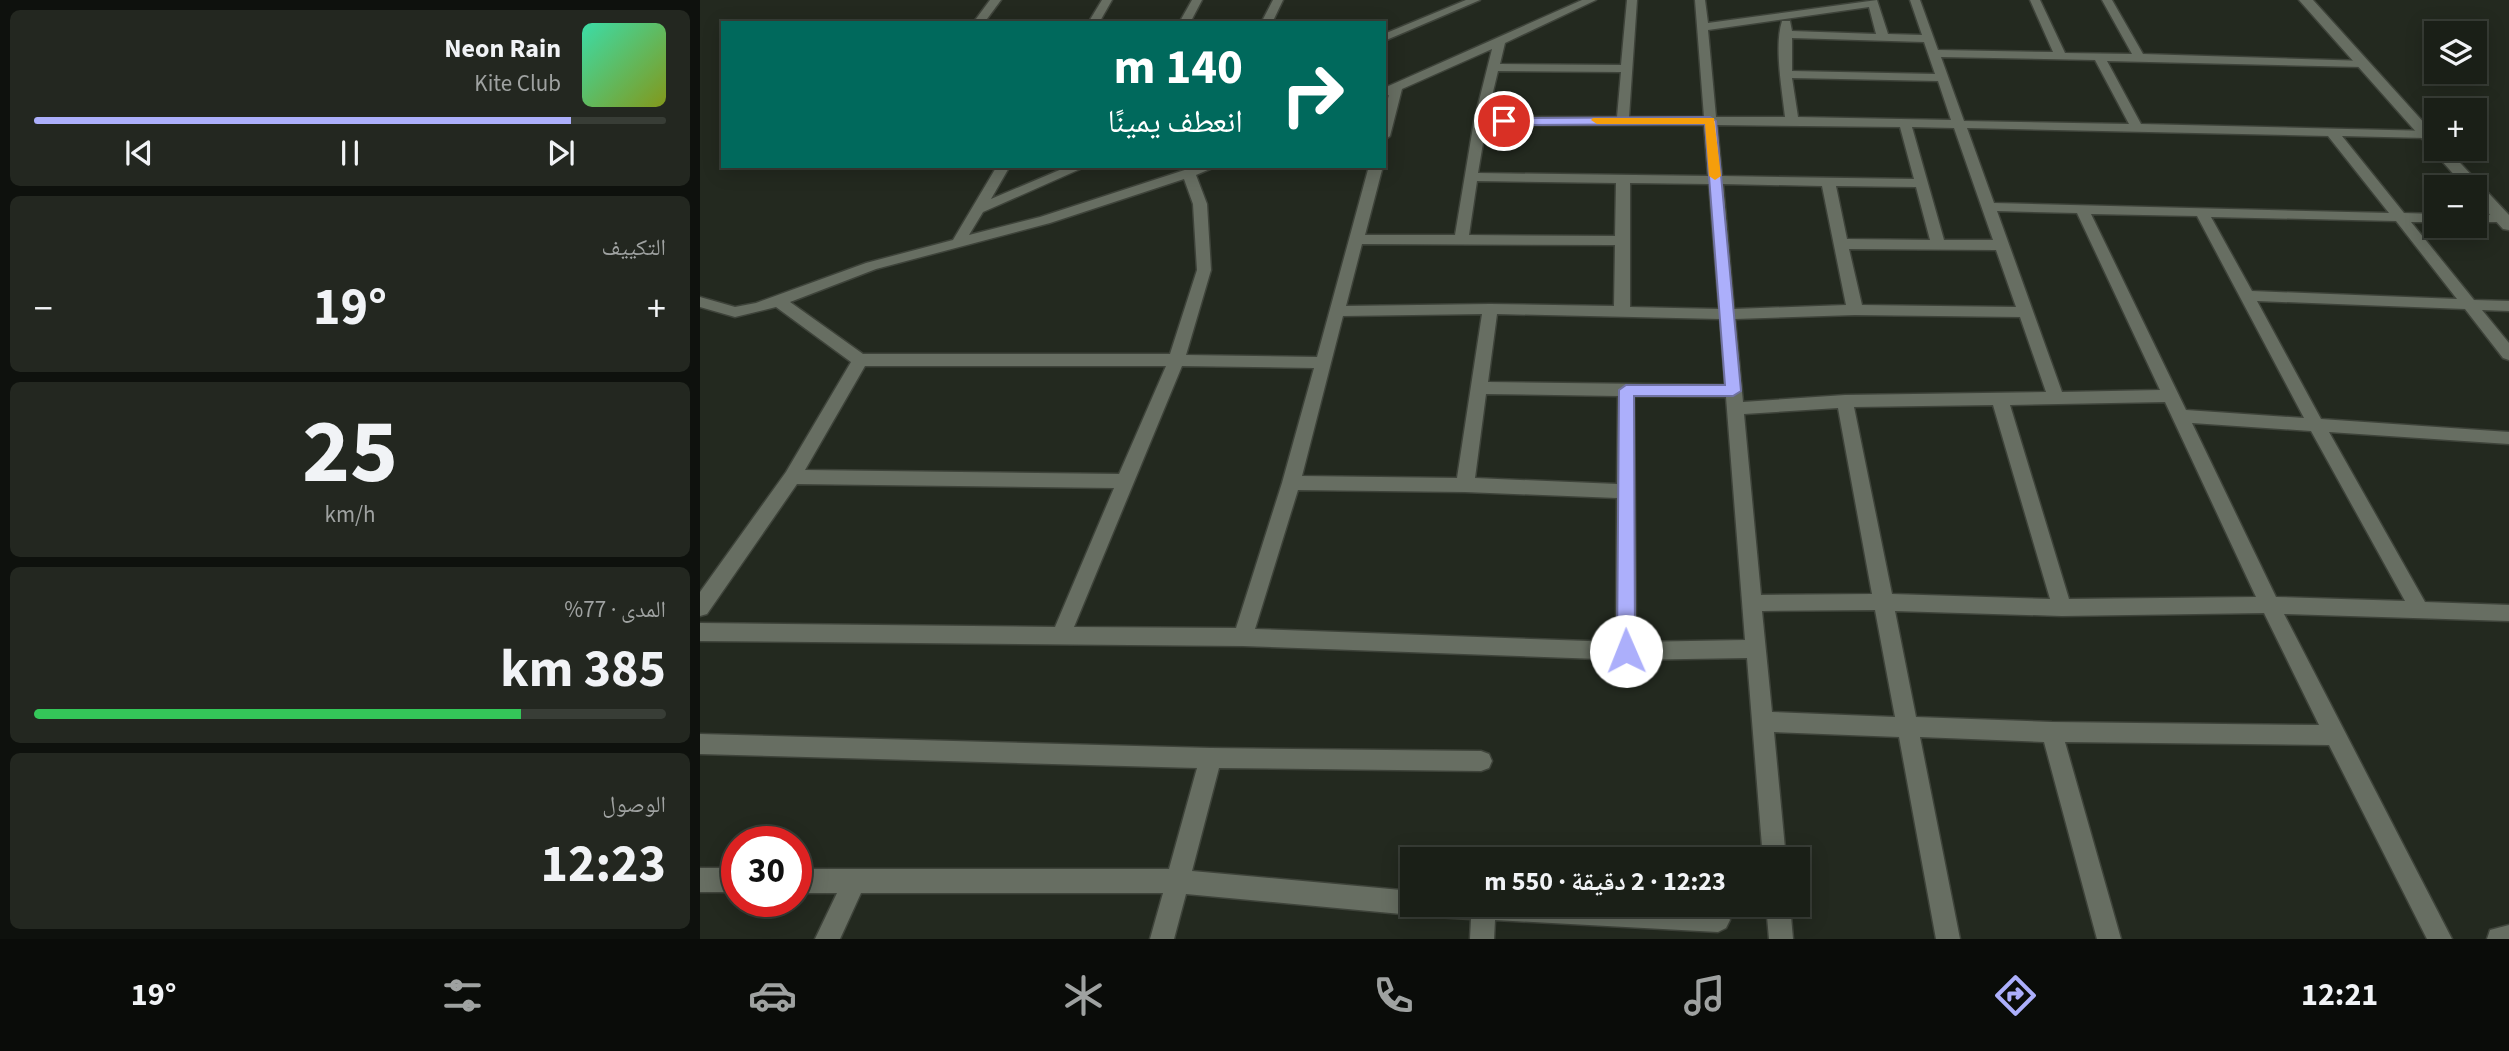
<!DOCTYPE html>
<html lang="ar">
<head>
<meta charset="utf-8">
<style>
	:root { --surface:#1a1f17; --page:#232720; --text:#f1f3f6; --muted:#9fa2a1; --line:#383d36; --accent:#acaffb }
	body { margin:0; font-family:"Source Sans 3","Noto Naskh Arabic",sans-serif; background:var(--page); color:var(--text); direction:rtl; height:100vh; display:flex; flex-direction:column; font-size:26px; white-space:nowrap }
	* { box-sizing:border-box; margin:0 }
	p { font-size:23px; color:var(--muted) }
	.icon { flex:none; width:38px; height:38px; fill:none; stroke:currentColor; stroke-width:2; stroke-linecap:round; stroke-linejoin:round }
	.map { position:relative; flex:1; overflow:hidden; direction:ltr }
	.drawer { display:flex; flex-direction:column; gap:10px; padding:10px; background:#0e110d; width:700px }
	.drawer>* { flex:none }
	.top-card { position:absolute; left:21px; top:21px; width:665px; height:147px; border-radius:0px; box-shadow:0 4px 18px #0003,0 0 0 2px var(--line); direction:rtl; background:#00695c; color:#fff; overflow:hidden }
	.controls { position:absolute; left:1724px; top:21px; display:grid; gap:14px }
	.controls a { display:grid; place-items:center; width:63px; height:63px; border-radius:0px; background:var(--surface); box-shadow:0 4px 18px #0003,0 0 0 2px var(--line); font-size:35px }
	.speed { position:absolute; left:21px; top:826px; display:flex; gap:14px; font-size:35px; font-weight:700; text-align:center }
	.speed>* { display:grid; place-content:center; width:91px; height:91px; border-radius:50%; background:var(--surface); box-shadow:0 4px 18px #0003,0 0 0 2px var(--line); line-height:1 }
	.speed .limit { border:10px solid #d22; background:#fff; color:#111 }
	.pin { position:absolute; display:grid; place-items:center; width:60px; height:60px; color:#fff; margin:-30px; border:4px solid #fff; border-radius:50%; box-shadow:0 2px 7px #0007 }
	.me { position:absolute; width:77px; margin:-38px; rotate:359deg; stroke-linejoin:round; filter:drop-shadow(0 0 5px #0008) }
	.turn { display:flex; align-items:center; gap:24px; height:147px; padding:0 28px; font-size:32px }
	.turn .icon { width:91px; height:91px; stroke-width:2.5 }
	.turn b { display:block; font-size:49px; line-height:60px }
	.big { font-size:52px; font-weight:700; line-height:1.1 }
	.drawer .tile { flex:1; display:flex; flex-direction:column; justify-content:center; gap:10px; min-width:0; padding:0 24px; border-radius:10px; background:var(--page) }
	.drawer .dial { align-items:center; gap:0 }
	.dial b { font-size:91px; line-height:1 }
	.song { display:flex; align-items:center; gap:21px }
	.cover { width:84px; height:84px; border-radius:10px; background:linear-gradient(135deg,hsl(160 70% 55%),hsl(70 70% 35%)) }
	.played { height:7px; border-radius:4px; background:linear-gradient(90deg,var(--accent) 85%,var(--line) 85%) }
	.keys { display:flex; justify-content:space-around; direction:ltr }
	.heat { display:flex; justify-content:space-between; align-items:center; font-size:38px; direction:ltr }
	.charge { height:10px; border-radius:5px; background:linear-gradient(90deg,#34c759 77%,var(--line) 0) }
	.trip { position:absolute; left:700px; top:847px; width:410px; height:70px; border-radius:0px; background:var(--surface); box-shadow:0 4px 18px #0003,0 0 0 2px var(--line); font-weight:700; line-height:70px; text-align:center; direction:rtl }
	.tab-bar { display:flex; height:112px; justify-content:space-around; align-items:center; background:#0a0c09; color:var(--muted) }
	.tab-bar .icon { width:49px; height:49px }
	.tab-bar .selected { color:var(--accent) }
	.tab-bar b { font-size:32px; color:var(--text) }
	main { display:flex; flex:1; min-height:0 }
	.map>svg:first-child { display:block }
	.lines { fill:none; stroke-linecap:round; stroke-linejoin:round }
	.minor-casing { stroke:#3e433a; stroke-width:3 }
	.tertiary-casing { stroke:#3e433a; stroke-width:3 }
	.minor { fill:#676e62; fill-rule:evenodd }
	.tertiary { fill:#676e62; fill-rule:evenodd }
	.route { fill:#acaffb; stroke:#7072a3; stroke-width:2 }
	.slow { fill:#f59e0b }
</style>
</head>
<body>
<main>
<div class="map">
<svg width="1809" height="939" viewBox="0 0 1809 939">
	<rect width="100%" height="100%" fill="#23291f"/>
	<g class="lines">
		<defs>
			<g id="minor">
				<path d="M 290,0 L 301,0 L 284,23 L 273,23 Z"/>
				<path d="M 402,0 L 412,0 L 399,23 L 388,23 Z"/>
				<path d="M 492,0 L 502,0 L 490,23 L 479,23 Z"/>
				<path d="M 573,0 L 583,0 L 572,23 L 561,23 Z"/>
				<path d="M 766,0 L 780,0 L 684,41 L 684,34 Z"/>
				<path d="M 882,0 L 896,0 L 805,43 L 800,64 L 921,65 L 927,0 L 937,0 L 929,117 L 1004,117 L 995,0 L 1005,0 L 1008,23 L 1177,0 L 1188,34 L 1222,35 L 1210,0 L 1220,0 L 1238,50 L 1353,52 L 1330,0 L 1340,0 L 1365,53 L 1432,54 L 1402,0 L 1412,0 L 1443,54 L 1666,61 L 1666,65 L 1662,67 L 1407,61 L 1441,124 L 1731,131 L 1732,134 L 1726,138 L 1642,136 L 1704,213 L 1736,214 L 1736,222 L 1711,222 L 1774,300 L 1809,301 L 1809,311 L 1782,310 L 1809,343 L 1809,360 L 1803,358 L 1765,309 L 1557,301 L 1621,419 L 1809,432 L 1809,444 L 1629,432 L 1725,602 L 1809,605 L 1809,621 L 1584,614 L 1752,939 L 1727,939 L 1629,745 L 1365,742 L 1421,939 L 1397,939 L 1344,742 L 1220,737 L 1260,939 L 1236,939 L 1199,737 L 1074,732 L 1086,859 L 1063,859 L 1047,658 L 926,660 L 543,646 L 0,641 L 0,623 L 355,627 L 414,488 L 97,484 L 7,614 L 0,616 L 0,592 L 86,472 L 151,362 L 76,307 L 35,317 L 0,307 L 0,297 L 35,307 L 56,303 L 166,263 L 253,240 L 297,166 L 310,166 L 291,199 L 369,166 L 387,166 L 283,212 L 269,235 L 340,217 L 497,166 L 517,166 L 496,175 L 507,204 L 511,270 L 486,355 L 617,357 L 669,166 L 683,166 L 665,235 L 755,235 L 774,121 L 792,49 L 702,89 L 690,136 L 684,140 L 684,112 L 689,95 L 684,97 L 684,88 ZM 1169,7 L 1176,34 L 1092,31 L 1090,21 L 1082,21 C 1074,46 1082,89 1085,117 L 1016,117 L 1008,30 ZM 1092,38 L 1224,42 L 1235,74 L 1092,71 ZM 1241,57 L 1395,60 L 1429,124 L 1264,121 ZM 798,71 L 921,72 L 917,117 L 787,117 ZM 1092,78 L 1238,81 L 1251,120 L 1098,117 ZM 786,125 L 1004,125 L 1008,176 L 778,173 ZM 1017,125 L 1200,127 L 1214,179 L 1022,176 ZM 1212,127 L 1254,128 L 1293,240 L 1244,240 ZM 1267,128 L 1628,136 L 1689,213 L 1294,203 ZM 484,179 L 493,204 L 497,270 L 470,354 L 163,354 L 90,302 L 176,269 L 350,223 ZM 777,181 L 916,183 L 915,236 L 769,235 ZM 930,183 L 1009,184 L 1019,309 L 930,307 ZM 1023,184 L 1122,186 L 1146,305 L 1034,309 ZM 1136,186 L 1216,187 L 1230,240 L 1147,239 ZM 1297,211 L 1377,213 L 1460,390 L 1362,392 ZM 1391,214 L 1497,216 L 1604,418 L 1486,410 ZM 1511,217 L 1696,221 L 1757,299 L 1552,291 ZM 662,244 L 915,245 L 914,306 L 790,304 L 646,306 ZM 1149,249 L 1296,250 L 1316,307 L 1162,305 ZM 782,314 L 757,478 L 602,476 L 643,316 ZM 797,314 L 1020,319 L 1025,385 L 788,382 ZM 1155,315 L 1320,317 L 1346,392 L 1145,395 L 1043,402 L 1035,319 ZM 165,366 L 466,366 L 419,474 L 105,470 ZM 482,366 L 614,368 L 582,483 L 536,628 L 374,627 ZM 786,394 L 918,396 L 917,484 L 775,478 ZM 934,396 L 1026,397 L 1045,640 L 936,642 ZM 1465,402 L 1556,597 L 1369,599 L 1310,405 ZM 1293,405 L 1350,599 L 1192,594 L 1154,407 ZM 1138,408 L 1172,594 L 1061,595 L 1044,414 ZM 1492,423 L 1611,431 L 1705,601 L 1576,597 ZM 598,490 L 765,492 L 917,498 L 916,642 L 555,629 ZM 1175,610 L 1195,717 L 1072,712 L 1062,611 ZM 1195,611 L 1362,616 L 1564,613 L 1619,725 L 1352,722 L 1216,717 Z"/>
				<path d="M 1774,214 L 1809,216 L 1809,222 L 1774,222 Z"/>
				<path d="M 0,734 L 511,748 L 781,751 L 789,754 L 792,761 L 789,768 L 781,771 L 519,768 L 492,871 L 712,891 L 712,905 L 723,905 L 720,911 L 712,915 L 486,894 L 474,939 L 450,939 L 463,893 L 161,893 L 140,939 L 115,939 L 137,893 L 96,893 L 96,869 L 469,869 L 497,768 L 0,754 Z"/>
				<rect x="0" y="868" width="37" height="24"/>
				<path d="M 724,905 L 955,905 L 1018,908 L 1026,912 L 1030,920 L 1026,928 L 1018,932 L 795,920 L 794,939 L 770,939 L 771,919 L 736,917 L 728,913 Z"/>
				<path d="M 1066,905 L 1090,905 L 1093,939 L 1069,939 Z"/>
				<path d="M 1809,925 L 1809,939 L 1787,939 L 1790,930 Z"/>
			</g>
			<path id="tertiary" d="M 1599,0 L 1613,0 L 1736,136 L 1736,149 L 1747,149 L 1809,215 L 1809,230 L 1803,229 L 1774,197 L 1774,187 L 1765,187 Z"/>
		</defs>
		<!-- minor casing -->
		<use href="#minor" class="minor-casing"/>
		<!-- tertiary casing -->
		<use href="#tertiary" class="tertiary-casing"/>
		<!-- minor -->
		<use href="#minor" class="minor"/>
		<!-- tertiary -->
		<use href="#tertiary" class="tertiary"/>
	</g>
	<!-- route -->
	<path class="route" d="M 1010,117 L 1016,121 L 1041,391 L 1033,396 L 934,396 L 935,651 L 932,657 L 926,659 L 919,657 L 917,651 L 919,390 L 926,385 L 1025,385 L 1005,124 L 804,125 L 798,121 L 804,118 Z"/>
	<!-- slow -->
	<path class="slow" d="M 893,118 L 1014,118 L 1021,176 L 1015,180 L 1009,176 L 1005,124 L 897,124 L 891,120 Z"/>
</svg>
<div class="controls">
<a><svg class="icon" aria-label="layers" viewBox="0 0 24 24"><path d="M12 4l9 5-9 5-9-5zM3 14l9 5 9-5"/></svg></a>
<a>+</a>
<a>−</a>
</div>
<div class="speed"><div class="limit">30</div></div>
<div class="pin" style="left:804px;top:121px;background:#d93025"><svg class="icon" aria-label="arrive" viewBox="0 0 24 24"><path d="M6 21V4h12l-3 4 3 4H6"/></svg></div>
<svg class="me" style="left:926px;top:651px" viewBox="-20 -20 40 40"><circle r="19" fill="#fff"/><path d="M0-13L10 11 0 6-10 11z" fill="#acaffb"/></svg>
<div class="trip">12:23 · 2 دقيقة · 550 m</div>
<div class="top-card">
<div class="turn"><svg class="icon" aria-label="right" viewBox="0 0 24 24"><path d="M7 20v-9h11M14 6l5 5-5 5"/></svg><div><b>140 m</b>انعطف يمينًا</div></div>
</div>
</div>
<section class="drawer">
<div class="tile">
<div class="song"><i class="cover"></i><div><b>Neon Rain</b><p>Kite Club</p></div></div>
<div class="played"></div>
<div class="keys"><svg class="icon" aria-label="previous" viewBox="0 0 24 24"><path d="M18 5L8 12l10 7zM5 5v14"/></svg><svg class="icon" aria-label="pause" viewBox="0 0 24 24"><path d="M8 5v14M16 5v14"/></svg><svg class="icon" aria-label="next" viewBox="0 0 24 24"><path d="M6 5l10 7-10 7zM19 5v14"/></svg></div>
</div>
<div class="tile"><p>التكييف</p>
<div class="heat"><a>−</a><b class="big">19°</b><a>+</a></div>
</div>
<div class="tile dial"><b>25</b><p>km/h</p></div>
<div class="tile"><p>المدى · 77%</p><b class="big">385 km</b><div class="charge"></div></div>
<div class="tile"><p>الوصول</p><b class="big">12:23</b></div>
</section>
</main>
<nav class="tab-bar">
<b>12:21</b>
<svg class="icon selected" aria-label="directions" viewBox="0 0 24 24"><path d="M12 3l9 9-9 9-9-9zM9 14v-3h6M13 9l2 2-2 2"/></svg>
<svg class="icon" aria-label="music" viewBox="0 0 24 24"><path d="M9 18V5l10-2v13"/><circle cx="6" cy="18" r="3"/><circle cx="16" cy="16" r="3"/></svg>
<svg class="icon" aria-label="phone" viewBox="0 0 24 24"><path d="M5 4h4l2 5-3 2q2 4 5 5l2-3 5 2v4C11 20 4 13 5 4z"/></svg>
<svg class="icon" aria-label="climate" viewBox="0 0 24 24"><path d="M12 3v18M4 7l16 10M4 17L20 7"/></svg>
<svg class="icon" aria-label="car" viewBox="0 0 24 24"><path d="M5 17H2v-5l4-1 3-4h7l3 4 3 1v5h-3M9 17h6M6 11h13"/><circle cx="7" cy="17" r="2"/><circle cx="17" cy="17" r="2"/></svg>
<svg class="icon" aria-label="filters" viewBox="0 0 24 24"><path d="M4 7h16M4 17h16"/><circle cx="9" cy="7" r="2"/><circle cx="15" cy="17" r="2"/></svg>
<b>19°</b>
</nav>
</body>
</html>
